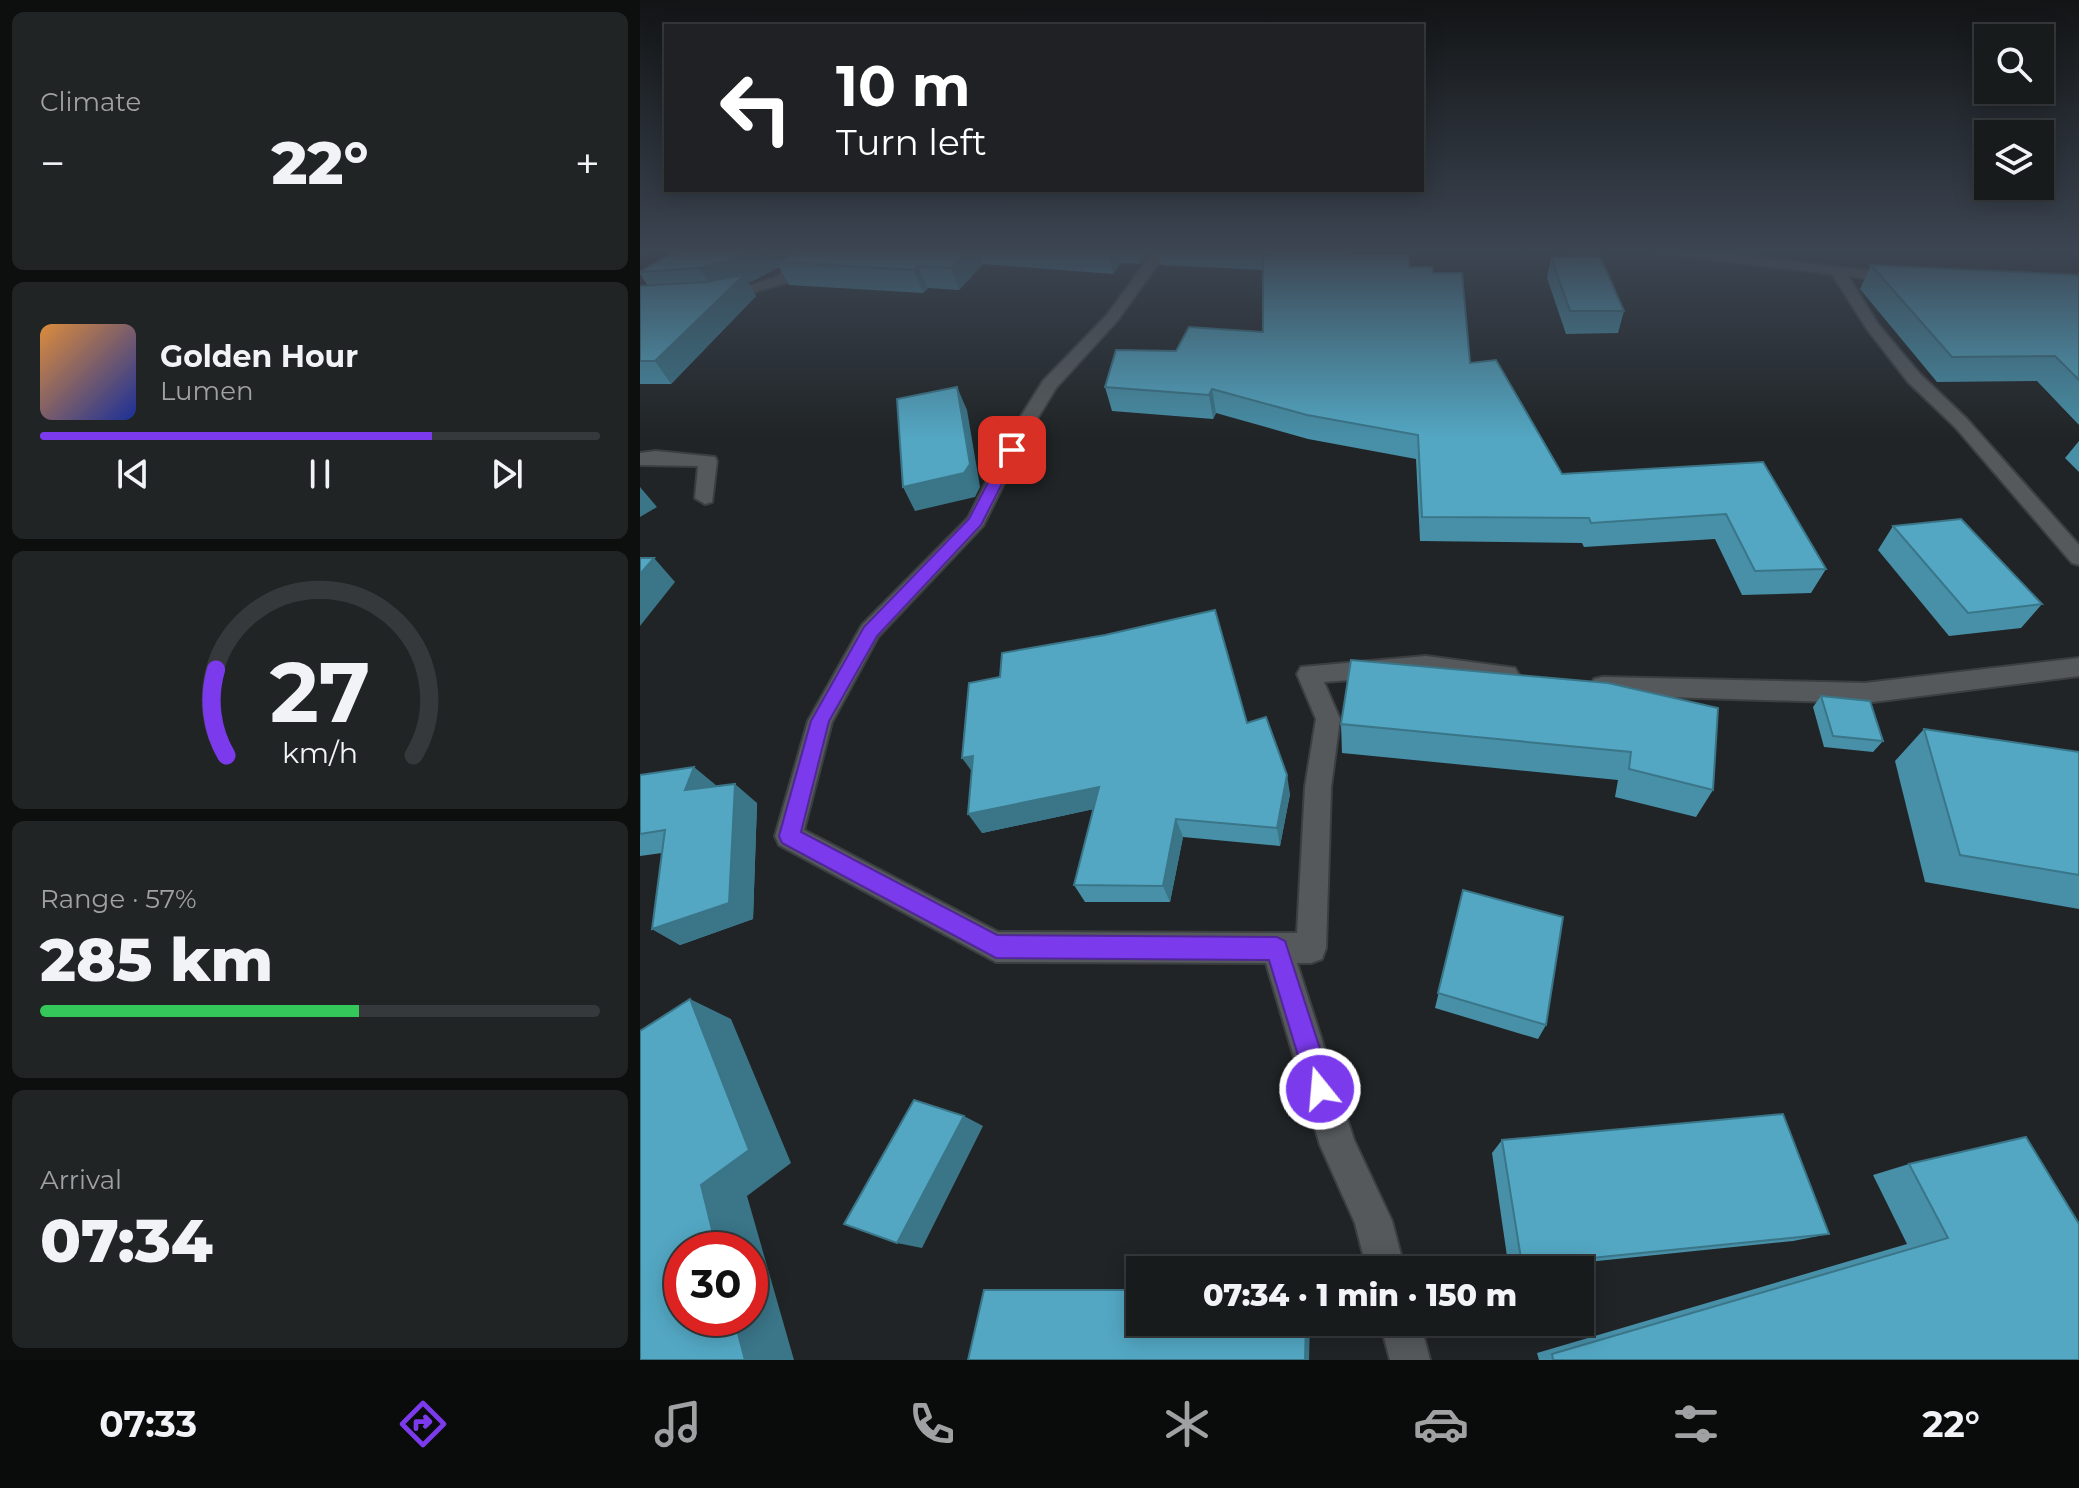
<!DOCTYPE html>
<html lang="en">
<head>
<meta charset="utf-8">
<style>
	:root { --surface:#181b1c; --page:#212425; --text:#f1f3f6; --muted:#9fa1a3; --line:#36393b; --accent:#7c3aed }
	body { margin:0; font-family:Montserrat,sans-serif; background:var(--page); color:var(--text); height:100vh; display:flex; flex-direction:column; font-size:30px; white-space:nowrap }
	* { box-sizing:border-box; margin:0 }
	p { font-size:26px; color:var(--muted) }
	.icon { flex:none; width:44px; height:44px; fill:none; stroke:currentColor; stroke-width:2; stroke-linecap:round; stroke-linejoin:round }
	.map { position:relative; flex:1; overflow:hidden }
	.side { display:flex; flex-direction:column; gap:12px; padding:12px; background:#0d0f0f; width:640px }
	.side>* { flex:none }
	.hud { position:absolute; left:24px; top:24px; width:760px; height:168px; border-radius:0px; box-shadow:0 4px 20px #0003,0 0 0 2px var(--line); background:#202124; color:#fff; overflow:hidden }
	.tools { position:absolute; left:1334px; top:24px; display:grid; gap:16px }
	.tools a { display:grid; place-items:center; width:80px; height:80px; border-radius:0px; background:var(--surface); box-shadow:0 4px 20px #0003,0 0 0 2px var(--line); font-size:40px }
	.speed { position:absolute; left:24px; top:1232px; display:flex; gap:16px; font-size:40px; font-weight:700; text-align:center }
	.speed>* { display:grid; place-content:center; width:104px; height:104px; border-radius:50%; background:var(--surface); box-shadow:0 4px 20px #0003,0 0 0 2px var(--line); line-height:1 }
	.speed .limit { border:12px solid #d22; background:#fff; color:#111 }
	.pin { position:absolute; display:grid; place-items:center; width:68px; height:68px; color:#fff; margin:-34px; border-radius:16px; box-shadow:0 4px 12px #0006 }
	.me { position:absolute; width:88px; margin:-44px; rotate:343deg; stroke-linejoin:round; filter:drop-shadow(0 0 6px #0008) }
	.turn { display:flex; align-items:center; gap:28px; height:168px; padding:0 40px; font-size:36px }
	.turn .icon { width:104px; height:104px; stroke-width:2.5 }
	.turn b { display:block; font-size:56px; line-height:68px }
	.big { font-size:60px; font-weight:800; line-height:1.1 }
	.side .widget { flex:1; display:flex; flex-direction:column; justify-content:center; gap:12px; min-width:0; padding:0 28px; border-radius:12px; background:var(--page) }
	.side .dial { align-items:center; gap:0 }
	.dial svg { height:208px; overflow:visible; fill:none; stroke:var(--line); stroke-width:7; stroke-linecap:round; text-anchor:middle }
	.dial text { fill:var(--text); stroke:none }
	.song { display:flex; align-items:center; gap:24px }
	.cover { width:96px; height:96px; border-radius:12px; background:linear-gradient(135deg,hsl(30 70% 55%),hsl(230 70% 35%)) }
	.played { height:8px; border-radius:4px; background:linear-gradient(90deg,var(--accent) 70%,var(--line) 70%) }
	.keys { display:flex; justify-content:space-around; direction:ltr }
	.heat { display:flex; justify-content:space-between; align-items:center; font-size:44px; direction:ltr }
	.charge { height:12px; border-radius:6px; background:linear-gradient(90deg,#34c759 57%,var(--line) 0) }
	.trip { position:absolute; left:486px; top:1256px; width:468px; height:80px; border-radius:0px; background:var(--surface); box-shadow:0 4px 20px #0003,0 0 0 2px var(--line); font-weight:800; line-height:80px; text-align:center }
	.dock { display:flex; height:128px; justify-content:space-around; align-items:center; background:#0a0b0b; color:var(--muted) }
	.dock .icon { width:56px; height:56px }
	.dock .on { color:var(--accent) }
	.dock b { font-size:36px; color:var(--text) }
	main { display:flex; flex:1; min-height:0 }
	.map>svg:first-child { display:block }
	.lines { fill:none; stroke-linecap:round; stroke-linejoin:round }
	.minor-casing { stroke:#3c3f41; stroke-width:4 }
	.minor { fill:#55595b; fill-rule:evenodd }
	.wall { fill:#4790a8 }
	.shaded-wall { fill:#3a7588 }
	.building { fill:#53a7c3; stroke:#3a7588; stroke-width:2 }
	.route { fill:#7c3aed; stroke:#51269a; stroke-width:2 }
</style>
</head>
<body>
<main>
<section class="side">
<div class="widget"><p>Climate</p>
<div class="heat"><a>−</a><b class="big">22°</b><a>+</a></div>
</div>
<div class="widget">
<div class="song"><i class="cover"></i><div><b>Golden Hour</b><p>Lumen</p></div></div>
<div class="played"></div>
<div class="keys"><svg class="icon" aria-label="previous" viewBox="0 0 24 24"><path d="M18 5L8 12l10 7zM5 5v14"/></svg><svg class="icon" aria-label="pause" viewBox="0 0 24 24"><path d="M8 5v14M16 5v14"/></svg><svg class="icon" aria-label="next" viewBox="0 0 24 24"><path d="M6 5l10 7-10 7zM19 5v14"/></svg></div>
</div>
<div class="widget dial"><svg viewBox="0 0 100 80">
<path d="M14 69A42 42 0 1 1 86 69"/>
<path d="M14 69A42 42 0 0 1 10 36" stroke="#7c3aed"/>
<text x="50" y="56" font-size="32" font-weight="700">27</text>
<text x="50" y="72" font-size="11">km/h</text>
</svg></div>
<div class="widget"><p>Range · 57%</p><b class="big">285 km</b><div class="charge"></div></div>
<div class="widget"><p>Arrival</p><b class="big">07:34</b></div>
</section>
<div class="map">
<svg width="1439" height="1360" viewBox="0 0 1439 1360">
	<rect width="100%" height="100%" fill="#202426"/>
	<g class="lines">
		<defs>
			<g id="minor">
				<path d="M 0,249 L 9,249 L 0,254 Z"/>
				<path d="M 179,249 L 195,249 L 146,283 L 82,301 L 75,297 L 136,277 Z"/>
				<path d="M 515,249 L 529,249 L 477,321 L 416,388 L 391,429 L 343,526 L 238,637 L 192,722 L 164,830 L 358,932 L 657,933 L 665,787 L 676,719 L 657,674 L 661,667 L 786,656 L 875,668 L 879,675 L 875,682 L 867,684 L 786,674 L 684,682 L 700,719 L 691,787 L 686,948 L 682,959 L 671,963 L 657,963 L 714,1140 L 752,1221 L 765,1270 L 727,1270 L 715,1223 L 680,1145 L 626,963 L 356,962 L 139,845 L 135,836 L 168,721 L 222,625 L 328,518 L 373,429 L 403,381 L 467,315 Z"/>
				<path d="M 1011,249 L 1051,249 L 1262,275 L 1264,278 L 1257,282 L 1208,276 L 1238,324 L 1280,374 L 1327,419 L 1439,545 L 1439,565 L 1432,563 L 1315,427 L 1268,382 L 1227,329 L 1192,274 L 1018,253 Z"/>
				<path d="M 16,451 L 75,457 L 77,461 L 72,502 L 65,504 L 55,498 L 58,466 L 0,465 L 0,453 Z"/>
				<path d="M 1439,658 L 1439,676 L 1225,703 L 963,695 L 954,693 L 951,686 L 954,679 L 963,677 L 1225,683 Z"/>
				<path d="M 740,1322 L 780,1322 L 790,1360 L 750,1360 Z"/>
			</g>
		</defs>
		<!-- minor casing -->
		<use href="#minor" class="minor-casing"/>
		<!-- minor -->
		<use href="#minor" class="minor"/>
	</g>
	<!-- wall -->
	<g class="wall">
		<path d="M 38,249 L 513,249 L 500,264 L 481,263 L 473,274 L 343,264 L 319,290 L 288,288 L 283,293 L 149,285 L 139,267 L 113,281 L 108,282 L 116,296 L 31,384 L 0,384 L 0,286 L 8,286 L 0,274 L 0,271 Z"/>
		<path d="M 518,249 L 720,249 L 718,253 L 793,273 L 830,363 L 922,474 L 1123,462 L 1186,569 L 1171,593 L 1102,595 L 1075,539 L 944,547 L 942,543 L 780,541 L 776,459 L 668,439 L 576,413 L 573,419 L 472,411 L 465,387 L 536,351 L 623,332 L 623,270 L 521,265 Z"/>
		<path d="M 911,257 L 984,311 L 978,333 L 926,334 L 907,278 Z"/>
		<path d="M 1231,265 L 1439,275 L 1439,425 L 1397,381 L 1297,382 L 1220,289 Z"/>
		<path d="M 1439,441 L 1439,472 L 1425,458 Z"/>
		<path d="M 1253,526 L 1402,604 L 1381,628 L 1309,636 L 1238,550 Z"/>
		<path d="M 968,683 L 1073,790 L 1056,817 L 975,797 L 978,780 L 702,753 L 701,724 Z"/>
		<path d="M 1181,696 L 1243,741 L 1233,752 L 1184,747 L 1173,707 Z"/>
		<path d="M 607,723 L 650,794 L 640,846 L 543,837 L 530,902 L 445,902 L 434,885 L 454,809 L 342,833 L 331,771 Z"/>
		<path d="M 1284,729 L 1439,752 L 1439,909 L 1285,882 L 1255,761 Z"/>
		<path d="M 0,775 L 77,786 L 117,803 L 113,919 L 40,945 L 12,929 L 22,853 L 0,856 Z"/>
		<path d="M 823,890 L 906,1025 L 898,1039 L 795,1008 Z"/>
		<path d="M 862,1140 L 1189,1234 L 1153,1241 L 869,1270 L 852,1153 Z"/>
		<path d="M 1269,1164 L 1439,1360 L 899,1360 L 897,1353 L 1267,1244 L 1233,1175 Z"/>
	</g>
	<!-- shaded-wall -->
	<g class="shaded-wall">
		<path d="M 119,249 L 174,249 L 136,262 L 139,267 L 113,281 L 108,282 L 116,296 L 31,384 L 15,361 L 73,290 L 59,268 Z"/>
		<path d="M 329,249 L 338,249 L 343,264 L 319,290 L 311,268 Z"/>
		<path d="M 470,249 L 478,249 L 481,263 L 473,274 L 468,252 Z"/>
		<path d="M 497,249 L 513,249 L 500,264 Z"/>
		<path d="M 711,249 L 720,249 L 709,275 L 709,253 Z"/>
		<path d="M 278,266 L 288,288 L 283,293 L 274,270 Z"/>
		<path d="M 317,387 L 327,410 L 340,487 L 335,497 L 275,511 L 263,487 Z"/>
		<path d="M 572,389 L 576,413 L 573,419 L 569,395 Z"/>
		<path d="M 0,487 L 17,507 L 0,517 Z"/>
		<path d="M 14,558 L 35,582 L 0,626 L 0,574 Z"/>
		<path d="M 333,756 L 336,777 L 322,758 Z"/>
		<path d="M 54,767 L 77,786 L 45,790 Z"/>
		<path d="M 647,775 L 650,794 L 640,846 L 637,828 Z"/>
		<path d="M 95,784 L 117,803 L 113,919 L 40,945 L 12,929 Z"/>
		<path d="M 459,787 L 468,806 L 342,833 L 328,814 Z"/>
		<path d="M 536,819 L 543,837 L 530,902 L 523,886 Z"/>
		<path d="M 50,999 L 91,1019 L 151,1163 L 107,1196 L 154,1360 L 105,1360 L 94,1318 L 110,1318 L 110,1250 L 77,1250 L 61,1185 Z"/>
		<path d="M 324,1116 L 343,1126 L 282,1248 L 257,1243 Z"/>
		<path d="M 666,1322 L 670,1322 L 669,1360 L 665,1360 Z"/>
	</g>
	<!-- building -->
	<g class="building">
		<path d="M 38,249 L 119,249 L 100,258 L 59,268 L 0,272 Z"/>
		<path d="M 162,249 L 329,249 L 311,268 L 278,266 L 274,270 L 136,262 Z"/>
		<path d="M 425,249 L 470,249 L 468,252 Z"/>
		<path d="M 623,249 L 711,249 L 709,253 L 769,254 L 769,267 L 792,267 L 793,273 L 822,273 L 830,363 L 856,360 L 922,474 L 1123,462 L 1186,569 L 1115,571 L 1086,514 L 951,523 L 949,518 L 782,517 L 778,435 L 667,415 L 572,389 L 569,395 L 465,387 L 476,350 L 536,351 L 549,327 L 623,332 Z"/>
		<path d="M 960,256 L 984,311 L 930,311 L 911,257 Z"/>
		<path d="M 1231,265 L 1439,275 L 1439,380 L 1415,356 L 1312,357 Z"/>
		<path d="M 104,275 L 15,361 L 0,361 L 0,286 L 65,282 Z"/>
		<path d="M 317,387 L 330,464 L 324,473 L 263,487 L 257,399 Z"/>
		<path d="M 1321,519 L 1402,604 L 1328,613 L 1253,526 Z"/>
		<path d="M 0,558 L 14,558 L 0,574 Z"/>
		<path d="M 575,610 L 607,723 L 626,717 L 647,775 L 637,828 L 536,819 L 523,886 L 434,885 L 459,787 L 328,814 L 333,756 L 322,758 L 329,683 L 360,677 L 362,653 L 465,635 Z"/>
		<path d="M 711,660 L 968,683 L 1078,708 L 1073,790 L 989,769 L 991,752 L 701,724 Z"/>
		<path d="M 1181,696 L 1230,701 L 1243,741 L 1193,736 Z"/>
		<path d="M 1284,729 L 1439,752 L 1439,875 L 1320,855 Z"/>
		<path d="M 54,767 L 45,790 L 95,784 L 89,903 L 12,929 L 25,830 L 0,834 L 0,775 Z"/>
		<path d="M 823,890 L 923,917 L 906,1025 L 798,993 Z"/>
		<path d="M 50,999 L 109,1150 L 61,1185 L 77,1250 L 42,1250 L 42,1318 L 94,1318 L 105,1360 L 0,1360 L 0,1031 Z"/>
		<path d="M 274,1100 L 324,1116 L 257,1243 L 204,1224 Z"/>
		<path d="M 1143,1114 L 1189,1234 L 882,1265 L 862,1140 Z"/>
		<path d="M 1386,1137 L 1439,1224 L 1439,1360 L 913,1360 L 912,1354 L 1308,1238 L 1269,1164 Z"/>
		<path d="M 344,1290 L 500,1290 L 500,1322 L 666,1322 L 665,1360 L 328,1360 Z"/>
	</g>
	<!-- sky -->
	<linearGradient id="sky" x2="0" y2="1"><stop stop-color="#121415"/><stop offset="0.57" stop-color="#3c4552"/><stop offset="1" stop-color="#3c4552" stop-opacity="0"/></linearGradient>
	<rect width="1439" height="439" fill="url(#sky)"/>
	<!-- route -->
	<path class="route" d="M 372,446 L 379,450 L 341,525 L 237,636 L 189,721 L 161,832 L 357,935 L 637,937 L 645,941 L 693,1089 L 689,1098 L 680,1102 L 671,1098 L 629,960 L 356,958 L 142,843 L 139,836 L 171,721 L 224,627 L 329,519 L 365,450 Z"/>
</svg>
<div class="tools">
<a><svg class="icon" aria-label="search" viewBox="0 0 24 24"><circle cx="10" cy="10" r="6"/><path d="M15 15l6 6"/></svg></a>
<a><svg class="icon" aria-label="layers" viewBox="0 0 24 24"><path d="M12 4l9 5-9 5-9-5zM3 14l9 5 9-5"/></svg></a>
</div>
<div class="speed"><div class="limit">30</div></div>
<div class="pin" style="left:372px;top:450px;background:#d93025"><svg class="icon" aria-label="arrive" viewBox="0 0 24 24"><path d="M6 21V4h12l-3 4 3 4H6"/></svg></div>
<svg class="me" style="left:680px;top:1089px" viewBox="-20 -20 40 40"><circle r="17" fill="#7c3aed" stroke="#fff" stroke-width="3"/><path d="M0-11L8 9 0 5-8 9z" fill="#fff"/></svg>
<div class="trip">07:34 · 1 min · 150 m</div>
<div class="hud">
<div class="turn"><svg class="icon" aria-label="left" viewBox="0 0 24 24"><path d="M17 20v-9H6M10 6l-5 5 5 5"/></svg><div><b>10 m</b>Turn left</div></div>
</div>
</div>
</main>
<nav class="dock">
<b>07:33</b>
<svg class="icon on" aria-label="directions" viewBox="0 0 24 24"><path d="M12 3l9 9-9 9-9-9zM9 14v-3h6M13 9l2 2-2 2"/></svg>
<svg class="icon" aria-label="music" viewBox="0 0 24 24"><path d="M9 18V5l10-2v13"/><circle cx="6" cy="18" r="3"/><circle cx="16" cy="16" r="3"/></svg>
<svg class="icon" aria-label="phone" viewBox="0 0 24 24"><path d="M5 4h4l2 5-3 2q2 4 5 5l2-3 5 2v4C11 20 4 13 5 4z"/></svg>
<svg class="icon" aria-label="climate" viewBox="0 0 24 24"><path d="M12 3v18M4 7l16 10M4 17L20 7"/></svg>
<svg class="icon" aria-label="car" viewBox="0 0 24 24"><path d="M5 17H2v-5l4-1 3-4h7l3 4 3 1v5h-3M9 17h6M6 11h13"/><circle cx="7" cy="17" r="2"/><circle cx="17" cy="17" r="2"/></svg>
<svg class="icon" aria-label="filters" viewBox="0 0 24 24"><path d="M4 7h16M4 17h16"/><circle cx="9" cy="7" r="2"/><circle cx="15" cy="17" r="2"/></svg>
<b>22°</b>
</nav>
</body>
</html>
